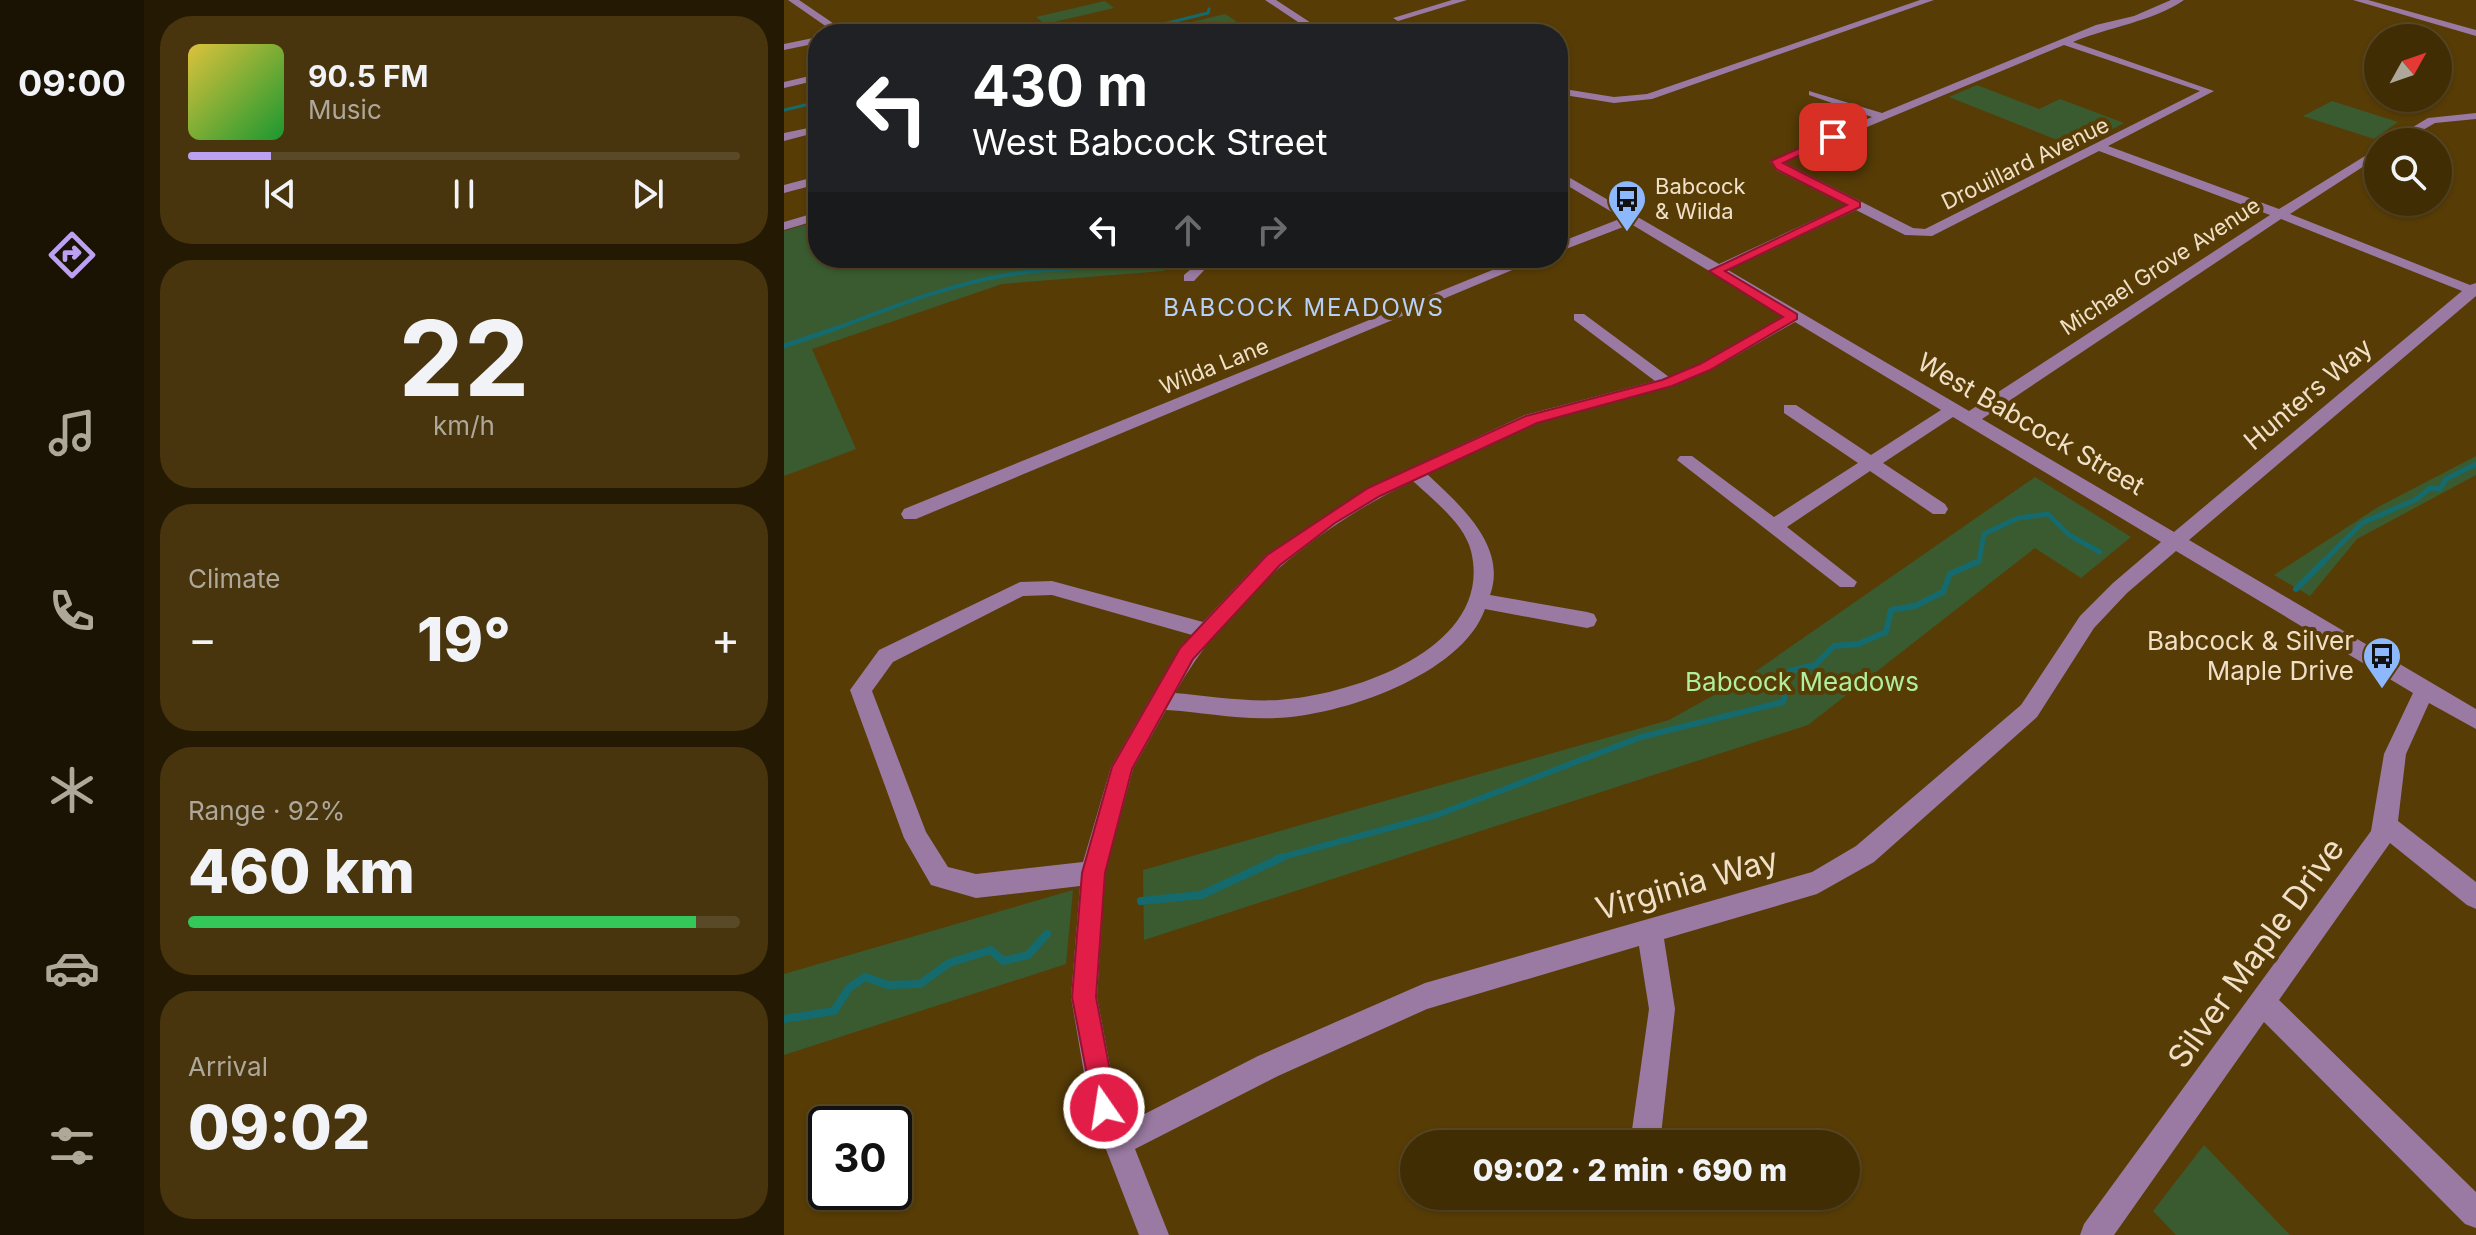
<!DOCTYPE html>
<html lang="en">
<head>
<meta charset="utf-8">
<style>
	:root { --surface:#412d04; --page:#48350e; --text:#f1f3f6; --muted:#aea89a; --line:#5a4926; --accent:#bca0f2 }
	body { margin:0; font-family:Inter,sans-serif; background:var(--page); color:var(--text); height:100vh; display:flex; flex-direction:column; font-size:30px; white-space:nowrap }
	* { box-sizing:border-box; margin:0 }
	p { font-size:26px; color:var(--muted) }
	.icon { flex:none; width:44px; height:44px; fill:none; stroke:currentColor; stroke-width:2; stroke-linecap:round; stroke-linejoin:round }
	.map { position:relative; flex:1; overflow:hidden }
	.drawer { display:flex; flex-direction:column; gap:16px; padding:16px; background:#241902; width:640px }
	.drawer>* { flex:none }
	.hud { position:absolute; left:24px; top:24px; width:760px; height:244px; border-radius:32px; box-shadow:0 2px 6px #0004,0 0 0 2px var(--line); background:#202124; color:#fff; overflow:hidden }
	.needle { width:52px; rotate:50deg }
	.controls { position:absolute; left:1580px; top:24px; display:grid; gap:16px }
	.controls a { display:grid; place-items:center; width:88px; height:88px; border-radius:50%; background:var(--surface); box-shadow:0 2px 6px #0004,0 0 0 2px var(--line); font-size:40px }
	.speed { position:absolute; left:24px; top:1106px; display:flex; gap:16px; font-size:40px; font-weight:700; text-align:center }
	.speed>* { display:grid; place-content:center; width:104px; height:104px; border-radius:50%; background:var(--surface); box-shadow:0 2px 6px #0004,0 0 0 2px var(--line); line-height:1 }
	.speed .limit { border:4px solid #111; border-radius:12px; background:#fff; color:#111 }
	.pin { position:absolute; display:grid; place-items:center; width:68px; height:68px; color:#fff; margin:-34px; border-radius:16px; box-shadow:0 4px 12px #0006 }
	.me { position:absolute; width:88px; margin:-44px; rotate:347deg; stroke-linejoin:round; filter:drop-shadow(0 0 6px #0008) }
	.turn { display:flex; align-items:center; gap:28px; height:168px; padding:0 32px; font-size:36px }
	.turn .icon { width:104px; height:104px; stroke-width:2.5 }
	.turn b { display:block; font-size:56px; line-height:68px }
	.lanes { display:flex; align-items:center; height:76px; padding:0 32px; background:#0003; justify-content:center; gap:40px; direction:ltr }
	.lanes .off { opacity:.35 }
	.big { font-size:60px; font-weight:800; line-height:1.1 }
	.drawer .tile { flex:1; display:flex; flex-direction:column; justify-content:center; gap:12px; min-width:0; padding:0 28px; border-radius:32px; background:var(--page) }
	.drawer .dial { align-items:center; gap:0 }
	.dial b { font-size:104px; line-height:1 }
	.song { display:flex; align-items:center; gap:24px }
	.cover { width:96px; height:96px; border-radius:12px; background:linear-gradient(135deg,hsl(50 70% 55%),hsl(130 70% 35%)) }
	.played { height:8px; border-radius:4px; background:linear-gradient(90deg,var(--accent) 15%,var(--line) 15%) }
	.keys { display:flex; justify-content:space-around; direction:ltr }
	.heat { display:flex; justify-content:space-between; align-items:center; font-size:44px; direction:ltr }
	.charge { height:12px; border-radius:6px; background:linear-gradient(90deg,#34c759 92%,var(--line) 0) }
	.trip { position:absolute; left:616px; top:1130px; width:460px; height:80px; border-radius:40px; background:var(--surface); box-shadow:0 2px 6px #0004,0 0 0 2px var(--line); font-weight:800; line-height:80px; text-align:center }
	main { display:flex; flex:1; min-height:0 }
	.dock { display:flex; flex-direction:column; width:144px; justify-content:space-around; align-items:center; background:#1a1202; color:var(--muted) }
	.dock .icon { width:56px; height:56px }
	.dock .current { color:var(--accent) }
	.dock b { font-size:36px; color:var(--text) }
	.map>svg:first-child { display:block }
	.green { fill:#3a5b30 }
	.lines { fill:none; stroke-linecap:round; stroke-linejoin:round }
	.stream-far4 { stroke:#156a6e; stroke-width:3 }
	.stream-far3 { stroke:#156a6e; stroke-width:4 }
	.stream-far2 { stroke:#156a6e; stroke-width:5 }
	.stream-far1 { stroke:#156a6e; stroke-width:6 }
	.stream { stroke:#156a6e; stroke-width:8 }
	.minor { fill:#9a7aa2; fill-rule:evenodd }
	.route { fill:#e11d48; stroke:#92132f; stroke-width:2 }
	.labels { text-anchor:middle; stroke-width:8; stroke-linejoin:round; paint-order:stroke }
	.far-street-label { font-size:22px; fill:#f0e0c8; stroke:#573c06 }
	.far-poi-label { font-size:22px; fill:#f0e0c8; stroke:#573c06; text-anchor:start }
	.far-neighbourhood-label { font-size:24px; letter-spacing:2px; fill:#b7d0f7; stroke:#573c06 }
	.street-label { font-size:26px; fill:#f0e0c8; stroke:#573c06 }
	.poi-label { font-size:26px; fill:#f0e0c8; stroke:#573c06; text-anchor:end }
	.park-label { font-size:26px; fill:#b0ef9e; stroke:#573c06 }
	.near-street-label { font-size:32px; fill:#f0e0c8; stroke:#573c06 }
</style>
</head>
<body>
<main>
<nav class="dock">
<b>09:00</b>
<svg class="icon current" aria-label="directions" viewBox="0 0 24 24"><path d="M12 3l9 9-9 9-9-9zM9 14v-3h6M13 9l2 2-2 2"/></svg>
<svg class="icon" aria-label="music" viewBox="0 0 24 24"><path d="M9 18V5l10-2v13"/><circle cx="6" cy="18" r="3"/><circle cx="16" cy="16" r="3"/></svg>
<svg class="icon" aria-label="phone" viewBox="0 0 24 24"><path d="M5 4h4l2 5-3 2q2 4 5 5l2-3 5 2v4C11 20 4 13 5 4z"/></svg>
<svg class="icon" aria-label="climate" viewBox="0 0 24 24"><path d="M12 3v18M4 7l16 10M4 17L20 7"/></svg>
<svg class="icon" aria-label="car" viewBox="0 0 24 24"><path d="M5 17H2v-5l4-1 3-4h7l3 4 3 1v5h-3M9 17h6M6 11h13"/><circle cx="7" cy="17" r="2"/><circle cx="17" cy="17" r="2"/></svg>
<svg class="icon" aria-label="filters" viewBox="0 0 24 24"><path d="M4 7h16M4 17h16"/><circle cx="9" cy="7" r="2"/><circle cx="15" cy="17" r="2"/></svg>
</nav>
<section class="drawer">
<div class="tile">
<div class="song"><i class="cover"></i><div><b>90.5 FM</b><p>Music</p></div></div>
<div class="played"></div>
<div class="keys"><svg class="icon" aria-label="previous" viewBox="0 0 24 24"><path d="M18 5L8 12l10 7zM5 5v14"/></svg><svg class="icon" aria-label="pause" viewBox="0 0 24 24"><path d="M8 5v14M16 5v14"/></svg><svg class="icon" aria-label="next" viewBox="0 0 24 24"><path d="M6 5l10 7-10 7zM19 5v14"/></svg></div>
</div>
<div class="tile dial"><b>22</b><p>km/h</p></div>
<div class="tile"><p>Climate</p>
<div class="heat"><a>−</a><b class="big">19°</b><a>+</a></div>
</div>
<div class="tile"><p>Range · 92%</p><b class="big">460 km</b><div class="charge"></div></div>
<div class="tile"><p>Arrival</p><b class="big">09:02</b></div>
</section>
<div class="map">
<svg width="1692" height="1235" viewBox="0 0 1692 1235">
	<rect width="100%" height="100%" fill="#573c06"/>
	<!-- green -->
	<g class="green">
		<path d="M 321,1 L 330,8 L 261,24 L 252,17 Z"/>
		<path d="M 441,14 L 456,24 L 419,34 L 359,34 Z"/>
		<path d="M 1193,85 L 1255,109 L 1276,99 L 1340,123 L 1293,148 L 1165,97 Z"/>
		<path d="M 1548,101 L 1614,122 L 1590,139 L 1519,116 Z"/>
		<path d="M 34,221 L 34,258 L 415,258 L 379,271 L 218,284 L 28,349 L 72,449 L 0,476 L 0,231 Z"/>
		<path d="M 1692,456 L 1692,475 L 1573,539 L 1526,596 L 1490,575 L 1594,507 Z"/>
		<path d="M 1251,477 L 1347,537 L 1297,578 L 1251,548 L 1024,725 L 360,940 L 359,870 L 885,720 L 966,675 Z"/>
		<path d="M 289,890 L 282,964 L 0,1055 L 0,974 Z"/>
		<path d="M 1420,1145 L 1506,1235 L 1392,1235 L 1369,1211 Z"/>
	</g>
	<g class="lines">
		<!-- stream-far4 -->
		<g class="stream-far4">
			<path d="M 363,28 L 424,13 L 425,9"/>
			<path d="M 338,34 L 346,32"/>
			<path d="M 0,110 L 34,102"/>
		</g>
		<!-- stream-far3 -->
		<path class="stream-far3" d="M 48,330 C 109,307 170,282 235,273 C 290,265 345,270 399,258"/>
		<!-- stream-far2 -->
		<g class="stream-far2">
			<path d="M 0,346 L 53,328"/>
			<path d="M 1191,563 L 1195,561 L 1200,534 L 1234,518 L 1264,514 L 1285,535 L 1316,552"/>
			<path d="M 1538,563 L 1578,523 L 1633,499 L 1646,488 L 1656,489 L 1662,479 L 1692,464"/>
		</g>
		<!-- stream-far1 -->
		<g class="stream-far1">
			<path d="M 1512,589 L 1540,561"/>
			<path d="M 491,859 L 653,815 L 857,737 L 999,702 L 1006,671 L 1031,665 L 1050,646 L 1074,644 L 1102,632 L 1107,610 L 1131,606 L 1159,592 L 1166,574 L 1195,561"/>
		</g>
		<!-- stream -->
		<g class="stream">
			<path d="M 357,901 L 417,895 L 499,857"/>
			<path d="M 0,1019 L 50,1011 L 65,988 L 81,977 L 104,985 L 136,984 L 165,963 L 207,950 L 219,961 L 244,955 L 263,934"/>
		</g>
		<!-- minor -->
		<g class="minor">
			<path d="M 4,0 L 15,0 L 65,34 L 53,34 Z"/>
			<path d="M 481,0 L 492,0 L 544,34 L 532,34 Z"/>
			<path d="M 668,0 L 683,0 L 614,21 L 609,18 Z"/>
			<path d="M 1136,0 L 1150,0 L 868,99 L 830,103 L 774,94 L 774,88 L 830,97 L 863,94 Z"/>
			<path d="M 1387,0 L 1400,0 C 1368,22 1324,27 1289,42 L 1430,91 L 1324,146 L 1495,209 L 1594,148 L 1594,157 L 1506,214 L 1686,285 L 1692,283 L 1692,296 L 1405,540 L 1692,709 L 1692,729 L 1645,703 L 1622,754 L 1614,821 L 1692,882 L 1692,909 L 1683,905 L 1606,843 L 1495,1000 L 1692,1192 L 1692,1228 L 1681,1224 L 1480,1022 L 1330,1235 L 1296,1235 L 1300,1224 L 1587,831 L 1600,754 L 1629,693 L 1392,551 L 1343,593 L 1310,628 L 1253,717 L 1090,862 L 1033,894 L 880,939 L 891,1009 L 876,1144 L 846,1144 L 865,1009 L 855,946 L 643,1009 L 494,1076 L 351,1149 L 385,1235 L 355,1235 L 306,1108 L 287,997 L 296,886 L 192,898 L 147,885 L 120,838 L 66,690 L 95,650 L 236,582 L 268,581 L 419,622 L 482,555 L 584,488 L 741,415 L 871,381 L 790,320 L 790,314 L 800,314 L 885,377 L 915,364 L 1000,316 L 847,224 L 774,252 L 774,243 L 838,218 L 774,180 L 774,171 L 935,264 L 1062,205 L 992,170 L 986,161 L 1088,117 L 1025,95 L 1025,91 L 1098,113 L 1312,25 L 1350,16 ZM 1280,45 L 1416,91 L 1141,229 L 1129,228 L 999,162 ZM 1315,151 L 1486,215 L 1185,411 L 944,270 L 1072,210 L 1121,235 L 1148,236 ZM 1497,219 L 1678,291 L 1390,532 L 1198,419 ZM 1011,322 L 1157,410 L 1087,455 L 1012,405 L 1000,405 L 1000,413 L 1074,463 L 990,517 L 908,456 L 896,456 L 893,460 L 1056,587 L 1070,587 L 1073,582 L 1003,527 L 1086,471 L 1149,514 L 1161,514 L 1164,509 L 1161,504 L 1099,463 L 1169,417 L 1377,542 L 1329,583 L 1296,616 L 1237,705 L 1072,846 L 1028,872 L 641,983 L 474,1056 L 341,1124 L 334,1108 L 313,997 L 321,873 L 349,769 L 382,710 C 418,712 455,720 492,718 C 556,716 678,675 701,609 L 803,628 L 810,626 L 813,620 L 810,614 L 803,612 L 706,595 C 724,546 675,504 643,474 L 753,423 L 889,386 L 927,370 ZM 629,481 C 649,500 680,523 687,551 C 711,648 569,695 495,700 C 460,702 425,696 391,693 C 443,600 534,526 629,481 ZM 268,595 L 408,635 L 396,647 L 327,767 L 299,862 L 192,874 L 164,867 L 142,832 L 88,691 L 109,662 L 239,596 Z"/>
			<path d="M 1569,0 L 1584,0 L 1692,30 L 1692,36 Z"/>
			<path d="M 34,37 L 34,43 L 0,50 L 0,44 Z"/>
			<path d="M 34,74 L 34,80 L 0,88 L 0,82 Z"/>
			<path d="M 1692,113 L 1692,119 L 1651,123 L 1618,142 L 1604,142 L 1644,118 Z"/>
			<path d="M 34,126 L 34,132 L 0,141 L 0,133 Z"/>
			<path d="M 34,176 L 34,184 L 0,193 L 0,185 Z"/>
			<path d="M 34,212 L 34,220 L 0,230 L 0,222 Z"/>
			<path d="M 420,258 L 440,258 L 424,266 L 410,281 L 400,281 L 400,275 Z"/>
			<path d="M 738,258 L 757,258 L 132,519 L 120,519 L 117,514 L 120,509 Z"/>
		</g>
	</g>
	<!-- route -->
	<path class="route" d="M 1045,135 L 1054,137 L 999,163 L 1076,202 L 1076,207 L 941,271 L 1013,314 L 1013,319 L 926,370 L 888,386 L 753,423 L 596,496 L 551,523 L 496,565 L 409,659 L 348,769 L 321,873 L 312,997 L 333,1108 L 329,1117 L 320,1121 L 311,1117 L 288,997 L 298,873 L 328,767 L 396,648 L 483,555 L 584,488 L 742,416 L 878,380 L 916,364 L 999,317 L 925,271 L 1063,205 L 992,169 L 987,161 Z"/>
	<!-- icons -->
	<defs>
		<symbol id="bus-pin" viewBox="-11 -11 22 30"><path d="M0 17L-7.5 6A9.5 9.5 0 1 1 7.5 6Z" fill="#8db9fc" stroke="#573c06"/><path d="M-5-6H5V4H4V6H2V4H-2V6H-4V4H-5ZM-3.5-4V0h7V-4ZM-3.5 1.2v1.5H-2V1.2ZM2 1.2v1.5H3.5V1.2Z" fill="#111"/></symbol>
	</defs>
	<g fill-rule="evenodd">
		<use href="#bus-pin" x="821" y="177" width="44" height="60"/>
		<use href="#bus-pin" x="1576" y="634" width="44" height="60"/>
	</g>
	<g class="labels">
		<!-- far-street labels -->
		<g class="far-street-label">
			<text transform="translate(1241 163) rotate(-26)" y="8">Drouillard Avenue</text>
			<text transform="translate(1376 266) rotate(-33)" y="8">Michael Grove Avenue</text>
			<text transform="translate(430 366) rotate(-22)" y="8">Wilda Lane</text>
		</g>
		<!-- far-poi labels -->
		<g class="far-poi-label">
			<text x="871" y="194">Babcock<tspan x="871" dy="25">&amp; Wilda</tspan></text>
		</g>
		<!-- far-neighbourhood labels -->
		<g class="far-neighbourhood-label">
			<text x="520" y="316">BABCOCK MEADOWS</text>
		</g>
		<!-- street labels -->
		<g class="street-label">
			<text transform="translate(1524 394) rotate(-40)" y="9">Hunters Way</text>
			<text transform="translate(1247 424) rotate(30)" y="9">West Babcock Street</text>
		</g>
		<!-- poi labels -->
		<g class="poi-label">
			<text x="1570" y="650">Babcock &amp; Silver<tspan x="1570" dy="30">Maple Drive</tspan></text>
		</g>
		<!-- park labels -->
		<g class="park-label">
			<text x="1018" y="691">Babcock Meadows</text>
		</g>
		<!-- near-street labels -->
		<g class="near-street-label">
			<text transform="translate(903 884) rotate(-16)" y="11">Virginia Way</text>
			<text transform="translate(1472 953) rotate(-54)" y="11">Silver Maple Drive</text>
		</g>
	</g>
</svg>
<div class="controls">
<a><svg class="needle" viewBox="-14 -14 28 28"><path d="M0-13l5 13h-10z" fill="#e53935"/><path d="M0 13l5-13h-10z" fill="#aea89a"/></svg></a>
<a><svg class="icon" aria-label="search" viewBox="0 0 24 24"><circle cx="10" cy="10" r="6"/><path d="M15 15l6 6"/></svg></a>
</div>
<div class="speed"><div class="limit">30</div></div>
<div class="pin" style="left:1049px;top:137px;background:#d93025"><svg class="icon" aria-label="arrive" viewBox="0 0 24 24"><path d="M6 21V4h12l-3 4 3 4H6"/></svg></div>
<svg class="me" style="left:320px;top:1108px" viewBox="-20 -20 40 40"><circle r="17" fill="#e11d48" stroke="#fff" stroke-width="3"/><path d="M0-11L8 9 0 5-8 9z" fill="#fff"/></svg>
<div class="trip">09:02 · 2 min · 690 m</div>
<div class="hud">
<div class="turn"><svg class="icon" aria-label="left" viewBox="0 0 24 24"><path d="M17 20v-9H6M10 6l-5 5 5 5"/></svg><div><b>430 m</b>West Babcock Street</div></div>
<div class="lanes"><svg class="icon" aria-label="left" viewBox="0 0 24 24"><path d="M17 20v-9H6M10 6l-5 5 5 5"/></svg><svg class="icon off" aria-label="ahead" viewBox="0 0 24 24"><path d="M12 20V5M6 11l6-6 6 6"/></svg><svg class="icon off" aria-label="right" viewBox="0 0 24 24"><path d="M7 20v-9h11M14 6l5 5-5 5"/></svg></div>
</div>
</div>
</main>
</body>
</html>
